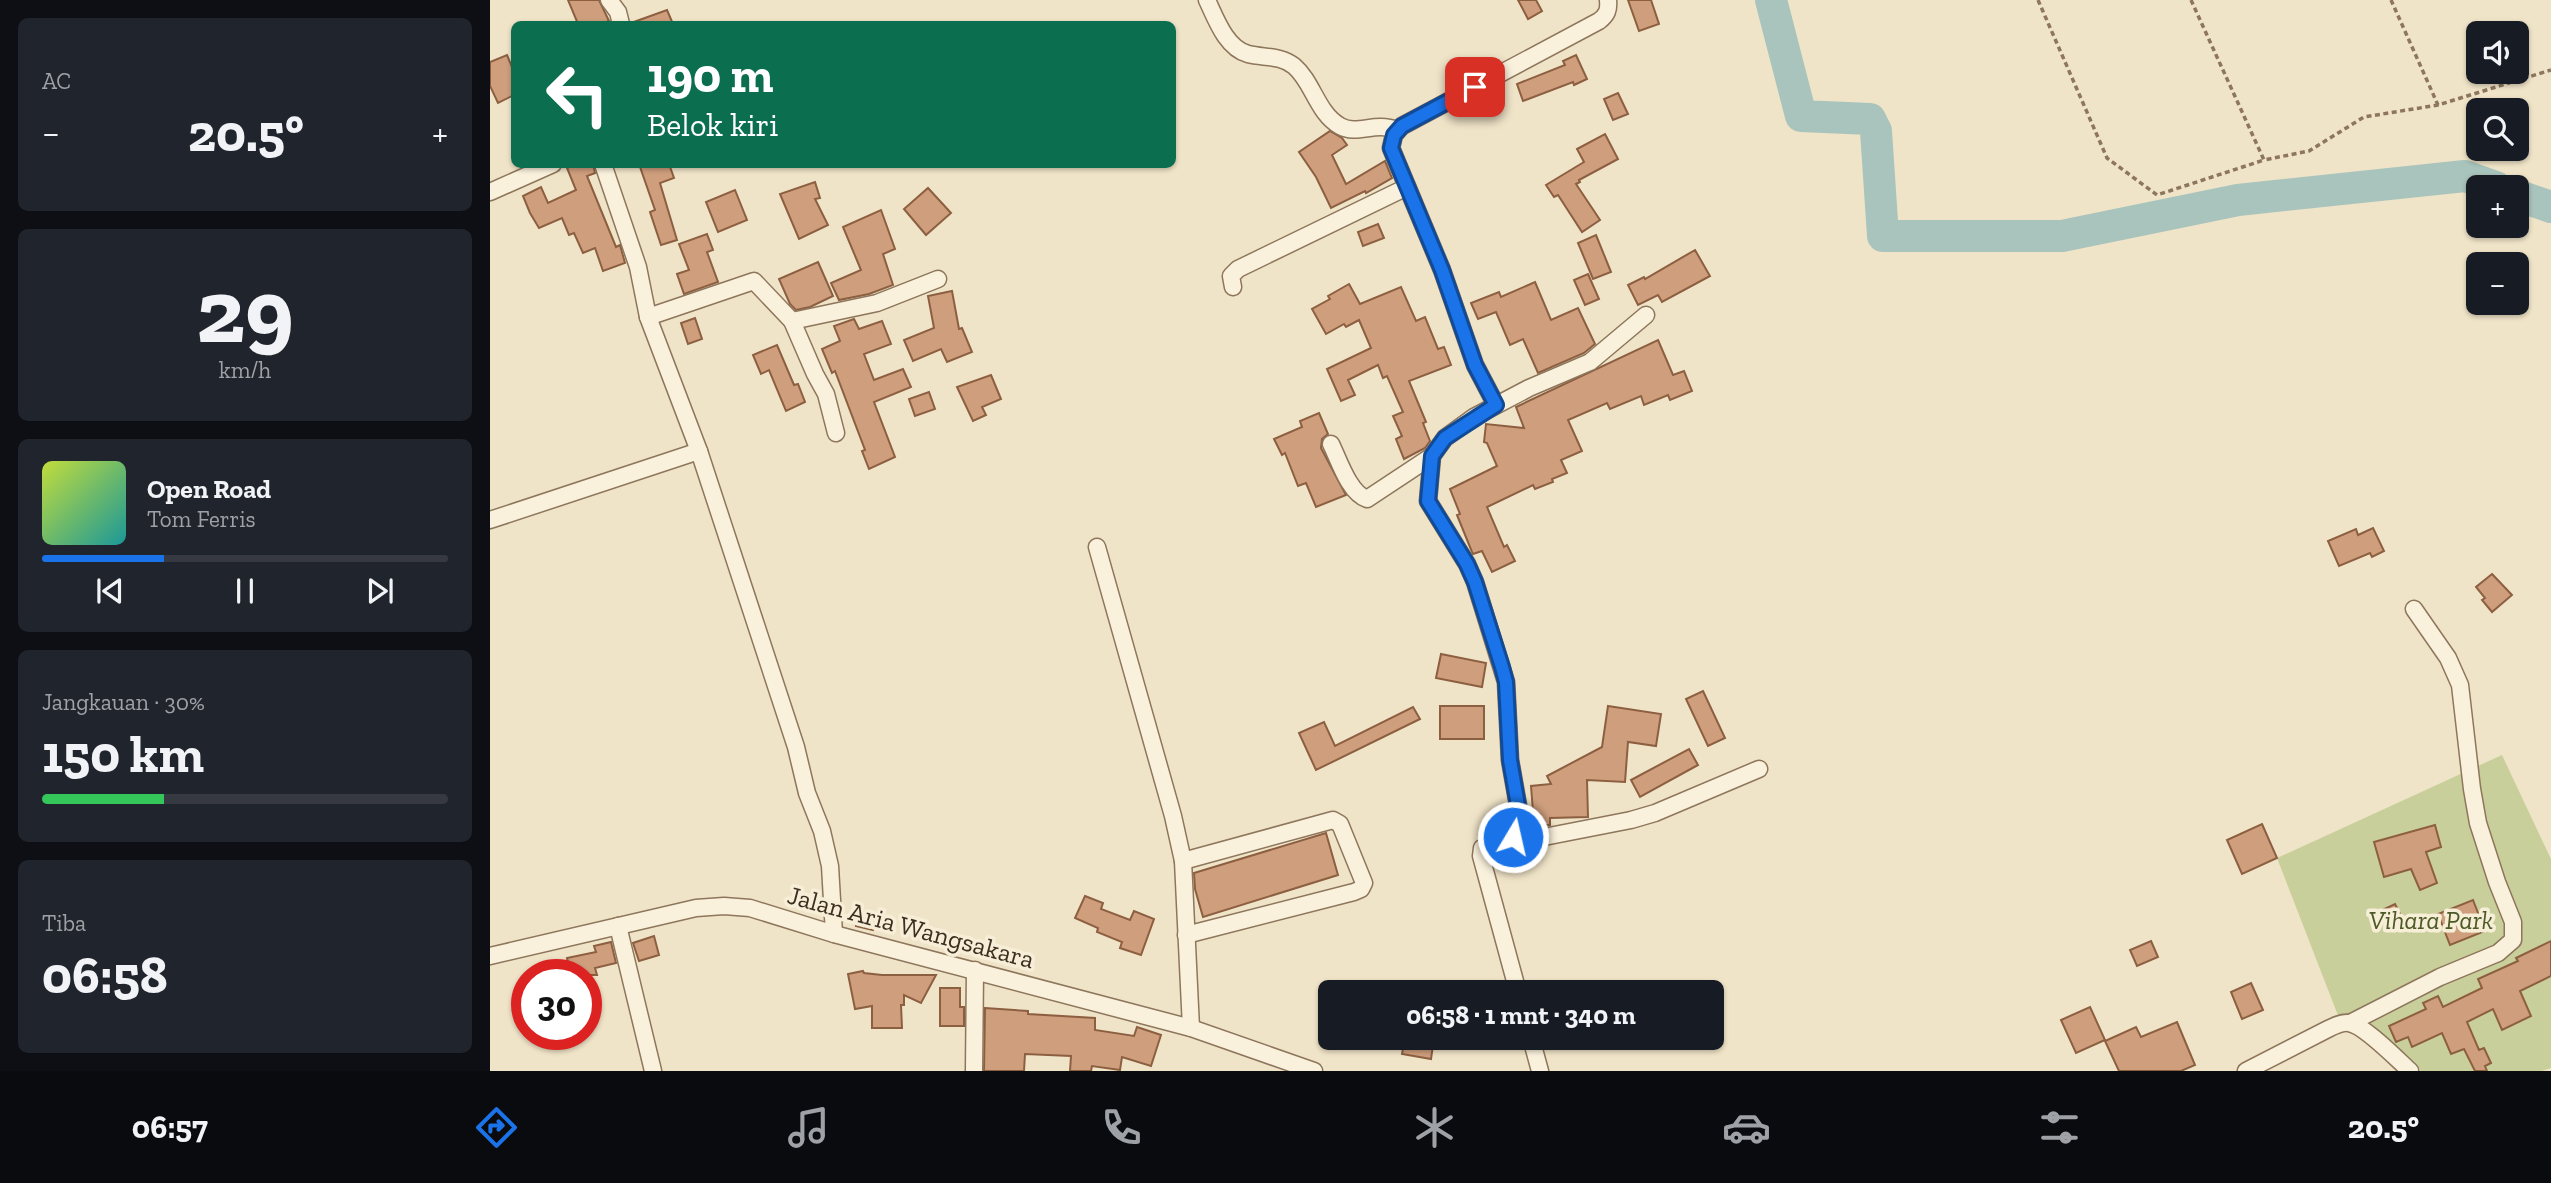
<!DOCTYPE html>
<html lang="id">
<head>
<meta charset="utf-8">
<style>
	:root { --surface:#171b24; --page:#20242c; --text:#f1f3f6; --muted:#9ea1a6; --line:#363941; --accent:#1a73e8 }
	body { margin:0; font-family:"Zilla Slab",serif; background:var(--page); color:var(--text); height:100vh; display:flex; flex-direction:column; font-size:26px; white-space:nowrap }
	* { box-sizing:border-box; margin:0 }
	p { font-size:23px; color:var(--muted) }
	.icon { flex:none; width:38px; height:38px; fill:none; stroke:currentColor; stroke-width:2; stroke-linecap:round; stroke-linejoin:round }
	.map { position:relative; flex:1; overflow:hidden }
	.details { display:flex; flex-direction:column; gap:18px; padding:18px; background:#0d0f14; width:490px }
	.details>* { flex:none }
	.banner { position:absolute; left:21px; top:21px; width:665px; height:147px; border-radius:10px; box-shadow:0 2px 5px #0004; background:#0b6e4f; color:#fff; overflow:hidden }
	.fabs { position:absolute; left:1976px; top:21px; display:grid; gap:14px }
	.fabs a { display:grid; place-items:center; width:63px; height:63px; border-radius:10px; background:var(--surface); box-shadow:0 2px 5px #0004; font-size:35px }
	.speed { position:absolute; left:21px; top:959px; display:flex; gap:14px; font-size:35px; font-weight:700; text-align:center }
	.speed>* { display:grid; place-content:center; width:91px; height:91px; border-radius:50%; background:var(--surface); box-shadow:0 2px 5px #0004; line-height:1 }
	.speed .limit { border:10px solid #d22; background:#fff; color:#111 }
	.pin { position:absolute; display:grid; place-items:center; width:60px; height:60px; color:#fff; margin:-30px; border-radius:14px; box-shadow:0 4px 10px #0006 }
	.me { position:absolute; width:77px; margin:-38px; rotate:9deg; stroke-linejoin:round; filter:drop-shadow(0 0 5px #0008) }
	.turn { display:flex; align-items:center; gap:24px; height:147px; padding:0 21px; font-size:32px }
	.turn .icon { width:91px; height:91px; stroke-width:2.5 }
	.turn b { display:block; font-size:49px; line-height:60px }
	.big { font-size:52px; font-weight:700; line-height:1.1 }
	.details .widget { flex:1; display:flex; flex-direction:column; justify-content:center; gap:10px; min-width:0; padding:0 24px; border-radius:10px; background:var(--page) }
	.details .dial { align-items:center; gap:0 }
	.dial b { font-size:91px; line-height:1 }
	.song { display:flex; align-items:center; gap:21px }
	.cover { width:84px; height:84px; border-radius:10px; background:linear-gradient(135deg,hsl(70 70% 55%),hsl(180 70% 35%)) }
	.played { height:7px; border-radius:4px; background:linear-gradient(90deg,var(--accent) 30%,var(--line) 30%) }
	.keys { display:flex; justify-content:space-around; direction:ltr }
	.heat { display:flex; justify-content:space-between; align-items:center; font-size:38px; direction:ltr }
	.charge { height:10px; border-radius:5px; background:linear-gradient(90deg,#34c759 30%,var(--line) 0) }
	.trip { position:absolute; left:828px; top:980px; width:406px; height:70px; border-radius:10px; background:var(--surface); box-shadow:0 2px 5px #0004; font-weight:700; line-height:70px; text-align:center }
	.dock { display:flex; height:112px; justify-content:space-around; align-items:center; background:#090b0e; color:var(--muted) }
	.dock .icon { width:49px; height:49px }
	.dock .active { color:var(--accent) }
	.dock b { font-size:32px; color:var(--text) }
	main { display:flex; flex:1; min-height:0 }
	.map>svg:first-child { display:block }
	.green { fill:#c9cf9b }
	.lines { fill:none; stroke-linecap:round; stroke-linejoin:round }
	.river { stroke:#a9c4bc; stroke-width:32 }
	.building { fill:#cf9f7d; stroke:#8d5f41; stroke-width:2 }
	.minor-casing { stroke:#8d765c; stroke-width:19 }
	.path { stroke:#8d765c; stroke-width:3.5; stroke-dasharray:5 3.5; stroke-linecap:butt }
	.minor { stroke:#faf1dc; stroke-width:16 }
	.route-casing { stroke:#114b97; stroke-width:18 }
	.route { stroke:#1a73e8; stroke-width:12 }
	.labels { text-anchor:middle; stroke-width:7; stroke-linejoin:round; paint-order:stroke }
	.park-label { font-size:26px; font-style:italic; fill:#4d5a26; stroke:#f7eed8 }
	.street-label { font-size:26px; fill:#3d2e20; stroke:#f7eed8 }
</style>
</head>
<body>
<main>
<section class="details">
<div class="widget"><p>AC</p>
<div class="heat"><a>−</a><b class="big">20.5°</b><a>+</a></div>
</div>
<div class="widget dial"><b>29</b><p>km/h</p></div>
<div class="widget">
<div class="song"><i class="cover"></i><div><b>Open Road</b><p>Tom Ferris</p></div></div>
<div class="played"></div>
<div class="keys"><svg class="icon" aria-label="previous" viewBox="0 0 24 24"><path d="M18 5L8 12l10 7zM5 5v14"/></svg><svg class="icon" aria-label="pause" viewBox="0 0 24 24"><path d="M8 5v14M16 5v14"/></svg><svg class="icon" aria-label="next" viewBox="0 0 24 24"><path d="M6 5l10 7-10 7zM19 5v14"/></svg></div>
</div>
<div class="widget"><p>Jangkauan · 30%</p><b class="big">150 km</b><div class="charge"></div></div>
<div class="widget"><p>Tiba</p><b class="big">06:58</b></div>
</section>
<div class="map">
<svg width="2061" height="1071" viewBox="0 0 2061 1071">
	<rect width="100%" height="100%" fill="#f0e4c8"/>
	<!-- green -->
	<path class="green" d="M 2012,755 L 2061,859 L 2061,1068 L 2052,1071 L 1931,1071 L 1893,1035 L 1875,1026 L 1854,1031 L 1787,858 Z"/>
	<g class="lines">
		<!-- river -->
		<g class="river">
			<path d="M 1281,0 L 1311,116 L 1380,119 L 1386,131 L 1393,236 L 1572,236 L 1748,200 L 1975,176 L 2006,187"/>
			<path d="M 2026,195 L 2061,207"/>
		</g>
	</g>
	<!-- building -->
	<g class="building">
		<path d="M 78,0 L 109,0 L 119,21 L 110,24 L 88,24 Z"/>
		<path d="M 1028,0 L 1046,0 L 1052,11 L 1038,19 Z"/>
		<path d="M 1138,0 L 1161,0 L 1169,24 L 1149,31 Z"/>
		<path d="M 177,10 L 183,24 L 142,24 L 141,23 Z"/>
		<path d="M 17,55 L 24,72 L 24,95 L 8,103 L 0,86 L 0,62 Z"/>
		<path d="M 1086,55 L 1097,79 L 1084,85 L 1083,82 L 1033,101 L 1027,84 L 1075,65 L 1073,61 Z"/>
		<path d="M 1128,93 L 1138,114 L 1123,120 L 1114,99 Z"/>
		<path d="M 840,131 L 852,138 L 857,145 L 842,155 L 856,184 L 895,161 L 902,178 L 876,193 L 875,191 L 841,208 L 826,177 L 809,152 Z"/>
		<path d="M 1115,134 L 1128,159 L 1089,180 L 1090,182 L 1086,184 L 1110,220 L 1092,232 L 1068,195 L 1064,197 L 1056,185 L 1094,162 L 1087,149 Z"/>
		<path d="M 85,164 L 103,164 L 105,173 L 97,176 L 126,247 L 130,245 L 135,263 L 113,271 L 105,248 L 93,253 L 84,233 L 79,235 L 72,218 L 49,228 L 40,213 L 33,196 L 51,187 L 58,203 L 86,190 L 77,168 Z"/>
		<path d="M 149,164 L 179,164 L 184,178 L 170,183 L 187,240 L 171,245 L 160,212 L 165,210 Z"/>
		<path d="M 325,182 L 330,198 L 325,199 L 338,225 L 309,239 L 290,194 Z"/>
		<path d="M 438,188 L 461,213 L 436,235 L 414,209 Z"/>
		<path d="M 245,190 L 257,220 L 228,232 L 216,202 Z"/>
		<path d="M 391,210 L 405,249 L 393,254 L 403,285 L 379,294 L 349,300 L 341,283 L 371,270 L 353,227 Z"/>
		<path d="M 888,224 L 894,238 L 873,246 L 868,232 Z"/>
		<path d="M 217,234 L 223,250 L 217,252 L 228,282 L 194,294 L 187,274 L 199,270 L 189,244 Z"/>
		<path d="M 1106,235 L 1121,272 L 1103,279 L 1088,243 Z"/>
		<path d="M 1205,250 L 1220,276 L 1172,302 L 1168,295 L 1148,305 L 1138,285 L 1154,277 L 1155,279 Z"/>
		<path d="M 328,262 L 343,296 L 320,307 L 306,310 L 300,304 L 289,279 Z"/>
		<path d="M 1098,274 L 1109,299 L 1095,305 L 1084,280 Z"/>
		<path d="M 1045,282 L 1061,320 L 1088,308 L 1105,344 L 1094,353 L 1048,373 L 1033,339 L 1020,345 L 1006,312 L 988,319 L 981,303 L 1009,292 L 1011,297 Z"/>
		<path d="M 859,284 L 870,304 L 911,287 L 926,321 L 935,317 L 948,349 L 954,347 L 961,365 L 919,381 L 936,422 L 933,423 L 940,441 L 935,448 L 914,459 L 906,439 L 912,436 L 903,416 L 913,412 L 897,376 L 893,378 L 888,365 L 858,380 L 865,395 L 851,401 L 837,369 L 881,348 L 869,320 L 856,327 L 854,324 L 836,334 L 822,309 L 840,299 L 838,296 Z"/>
		<path d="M 462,291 L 469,329 L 472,328 L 482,352 L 457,362 L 451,349 L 423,361 L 414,340 L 444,328 L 438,296 Z"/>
		<path d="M 205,318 L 212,339 L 198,344 L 191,323 Z"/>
		<path d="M 364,319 L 369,329 L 392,321 L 401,344 L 374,354 L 384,380 L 413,369 L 421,387 L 384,402 L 405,457 L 379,469 L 372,451 L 375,450 L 345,371 L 342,373 L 332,349 L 350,341 L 344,326 Z"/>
		<path d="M 1168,340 L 1183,375 L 1194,371 L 1202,391 L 1180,400 L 1178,395 L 1154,405 L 1151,396 L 1120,409 L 1117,403 L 1078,420 L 1092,451 L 1071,460 L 1077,473 L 1062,479 L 1063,482 L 1045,489 L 1043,485 L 997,507 L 1014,547 L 1017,545 L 1025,561 L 1002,572 L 992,551 L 983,554 L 982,552 L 967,515 L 970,514 L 960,489 L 1007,466 L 997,443 L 994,442 L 996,424 L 1034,428 L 1026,407 Z"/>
		<path d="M 287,345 L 304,385 L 308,384 L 315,402 L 296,411 L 279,370 L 271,374 L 263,355 Z"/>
		<path d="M 501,375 L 511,399 L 492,407 L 496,415 L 483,421 L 467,387 Z"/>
		<path d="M 439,392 L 445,409 L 425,416 L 419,399 Z"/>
		<path d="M 829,413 L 838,434 L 832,439 L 831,448 L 856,495 L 826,507 L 816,483 L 808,486 L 795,453 L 792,455 L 784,439 L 812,427 L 810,421 Z"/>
		<path d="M 1883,528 L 1894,551 L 1882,557 L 1880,553 L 1849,566 L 1838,541 L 1866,529 L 1868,535 Z"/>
		<path d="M 2002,574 L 2022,595 L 2002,612 L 1992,600 L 1995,598 L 1986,587 Z"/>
		<path d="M 951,654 L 996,663 L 992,687 L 946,678 Z"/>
		<path d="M 1213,691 L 1235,738 L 1218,746 L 1196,699 Z"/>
		<rect x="950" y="706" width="44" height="33"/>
		<path d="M 1118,706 L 1171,714 L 1166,746 L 1138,742 L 1135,782 L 1097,780 L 1098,817 L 1060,818 L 1060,825 L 1044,825 L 1041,786 L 1061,784 L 1057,776 L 1112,747 Z"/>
		<path d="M 923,707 L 930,719 L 826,770 L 809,733 L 834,722 L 845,746 Z"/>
		<path d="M 1199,749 L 1208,765 L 1150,797 L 1141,780 Z"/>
		<path d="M 1772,824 L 1787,858 L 1752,874 L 1737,840 Z"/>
		<path d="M 1945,825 L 1951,847 L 1936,852 L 1947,883 L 1930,890 L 1921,869 L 1894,877 L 1884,842 Z"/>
		<path d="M 836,833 L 848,875 L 713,917 L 705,889 L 704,873 Z"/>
		<path d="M 595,896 L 613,903 L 611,909 L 640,920 L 644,911 L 664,919 L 651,955 L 630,948 L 632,942 L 607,932 L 608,928 L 585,918 Z"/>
		<path d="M 1983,900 L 1995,931 L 1960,945 L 1948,914 Z"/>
		<path d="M 1905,904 L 1913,920 L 1897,927 L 1890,911 Z"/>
		<path d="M 370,910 L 387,914 L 383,930 L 366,926 Z"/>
		<path d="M 164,936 L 169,955 L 149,961 L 143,943 Z"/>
		<path d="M 1661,941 L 1668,957 L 1647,966 L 1640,950 Z"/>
		<path d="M 2061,941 L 2061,976 L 2030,991 L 2041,1016 L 2012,1030 L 2003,1009 L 1977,1022 L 1989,1050 L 1994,1048 L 2001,1063 L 1995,1066 L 1997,1071 L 1985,1071 L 1974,1049 L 1961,1054 L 1952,1033 L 1922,1047 L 1918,1037 L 1906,1042 L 1899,1026 L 1936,1009 L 1933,1003 L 1948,996 L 1953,1007 L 1992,988 L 1988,979 L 2028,961 L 2026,958 Z"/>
		<path d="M 121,942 L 126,963 L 105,968 L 107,975 L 81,975 L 77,958 L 106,952 L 104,946 Z"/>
		<path d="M 373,971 L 374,973 L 392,975 L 446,975 L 431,1003 L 414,995 L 414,1005 L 411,1005 L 412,1028 L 382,1028 L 382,1006 L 365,1009 L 358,974 Z"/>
		<path d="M 1761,983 L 1773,1010 L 1752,1019 L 1741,992 Z"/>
		<path d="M 450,988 L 470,988 L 470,1007 L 474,1007 L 474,1026 L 450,1026 Z"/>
		<path d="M 1600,1007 L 1615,1040 L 1586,1053 L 1571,1020 Z"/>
		<path d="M 495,1008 L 538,1011 L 538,1014 L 605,1018 L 605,1030 L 644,1036 L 647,1027 L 671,1035 L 661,1066 L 632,1057 L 630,1070 L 602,1066 L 601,1071 L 580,1071 L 581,1056 L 535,1054 L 534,1071 L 494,1071 Z"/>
		<path d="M 1687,1022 L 1705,1065 L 1691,1071 L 1629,1071 L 1615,1041 L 1646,1027 L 1651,1037 Z"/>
		<path d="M 915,1038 L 944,1038 L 941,1059 L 912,1054 Z"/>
	</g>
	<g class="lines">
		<defs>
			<g id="minor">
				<path d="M 119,0 L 128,12 L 131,24"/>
				<path d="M 717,0 C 726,19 736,48 758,54 C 774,58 790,55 804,66 C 823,82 827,113 850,126 C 868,136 884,121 907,130"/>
				<path d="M 113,164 L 148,267 L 158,317 L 209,451 L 306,747 L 317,793 L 332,831 L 340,866 L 344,934"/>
				<path d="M 0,192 L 63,164"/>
				<path d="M 743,287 L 741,276 L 748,269 L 917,187"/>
				<path d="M 158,317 L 264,281 L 302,321 L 325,374 L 336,394 L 346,433"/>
				<path d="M 302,321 L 387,303 L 448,279"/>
				<path d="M 1006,405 L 985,365 L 952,270 L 901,148 L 904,135 L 912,126 L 1109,21 C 1117,15 1119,10 1118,0"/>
				<path d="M 841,444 C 849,460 859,493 877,499 L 942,456"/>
				<path d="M 0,520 L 209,451"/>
				<path d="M 607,547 L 683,816 L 693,861 L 701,1028"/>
				<path d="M 1029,834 L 1054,837 L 1141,820 L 1165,813 L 1269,769"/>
				<path d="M 693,861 L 843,820 L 850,824 L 874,883 L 871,889 L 864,892 L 696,935"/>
				<path d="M 128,926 L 163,1071"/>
				<path d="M 0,956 L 206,908 L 234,906 L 260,908 L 344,934 L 701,1028 L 824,1071"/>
				<path d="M 1028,992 L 991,856 L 992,848 C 1005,841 1025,841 1032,828 L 1020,760 L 1016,682 L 985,582 L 977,564 L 938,501 L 942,456 L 955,438 L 984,417 L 1039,388 L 1100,362 L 1156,315"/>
				<path d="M 1860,1023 L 1950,977 L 2008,953 L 2023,940 L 2023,922 L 2007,882 L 1988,823 L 1982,789 L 1970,685 L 1958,658 L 1924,609"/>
				<path d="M 1041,1038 L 1050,1071"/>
				<path d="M 484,1071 L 485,970"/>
				<path d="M 1756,1071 L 1838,1029 C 1844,1026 1852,1022 1859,1023 C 1874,1025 1908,1060 1920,1071"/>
			</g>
		</defs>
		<!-- minor casing -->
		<use href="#minor" class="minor-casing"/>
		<!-- path -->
		<g class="path">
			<path d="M 1548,0 L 1617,158 L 1667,195 L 1774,160"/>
			<path d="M 1701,0 L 1774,160 L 1819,151 L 1874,117 L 1948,105 L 2061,70"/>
			<path d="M 1901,0 L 1948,105"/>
		</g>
		<!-- minor -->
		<use href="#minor" class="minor"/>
	</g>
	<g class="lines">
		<defs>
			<path id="route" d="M 985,87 L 912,126 L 904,135 L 901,148 L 952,270 L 985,365 L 1006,405 L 955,438 L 942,456 L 938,501 L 977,564 L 985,582 L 1012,667 L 1016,682 L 1020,760 L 1032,828 L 1029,834 L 1023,837"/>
		</defs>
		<!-- route casing -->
		<use href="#route" class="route-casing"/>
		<!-- route -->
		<use href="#route" class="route"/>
	</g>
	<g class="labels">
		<!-- park labels -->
		<g class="park-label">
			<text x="1941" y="929">Vihara Park</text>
		</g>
		<!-- street labels -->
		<g class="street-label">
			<text transform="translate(421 927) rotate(15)" y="9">Jalan Aria Wangsakara</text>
		</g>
	</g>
</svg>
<div class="fabs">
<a><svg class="icon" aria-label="sound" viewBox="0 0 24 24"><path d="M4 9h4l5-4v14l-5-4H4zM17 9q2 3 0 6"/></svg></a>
<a><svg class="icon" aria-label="search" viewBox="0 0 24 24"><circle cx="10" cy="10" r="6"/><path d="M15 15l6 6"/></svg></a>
<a>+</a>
<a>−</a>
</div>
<div class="speed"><div class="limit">30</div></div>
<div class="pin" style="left:985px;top:87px;background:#d93025"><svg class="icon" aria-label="arrive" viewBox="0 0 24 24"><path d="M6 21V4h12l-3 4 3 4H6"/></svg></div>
<svg class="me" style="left:1023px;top:837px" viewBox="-20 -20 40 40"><circle r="17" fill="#1a73e8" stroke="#fff" stroke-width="3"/><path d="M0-11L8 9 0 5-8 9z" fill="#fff"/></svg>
<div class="trip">06:58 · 1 mnt · 340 m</div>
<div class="banner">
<div class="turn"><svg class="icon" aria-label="left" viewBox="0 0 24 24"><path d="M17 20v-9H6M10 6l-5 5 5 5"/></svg><div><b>190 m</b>Belok kiri</div></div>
</div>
</div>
</main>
<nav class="dock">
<b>06:57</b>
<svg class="icon active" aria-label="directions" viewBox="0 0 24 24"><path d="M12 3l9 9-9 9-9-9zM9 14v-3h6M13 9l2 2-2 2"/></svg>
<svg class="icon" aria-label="music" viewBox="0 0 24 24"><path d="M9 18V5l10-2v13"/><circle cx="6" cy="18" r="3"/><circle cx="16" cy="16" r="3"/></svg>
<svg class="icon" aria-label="phone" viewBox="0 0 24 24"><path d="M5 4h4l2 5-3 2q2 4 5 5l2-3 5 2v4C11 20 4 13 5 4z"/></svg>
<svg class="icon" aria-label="climate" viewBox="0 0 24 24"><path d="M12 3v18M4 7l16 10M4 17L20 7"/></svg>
<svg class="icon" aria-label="car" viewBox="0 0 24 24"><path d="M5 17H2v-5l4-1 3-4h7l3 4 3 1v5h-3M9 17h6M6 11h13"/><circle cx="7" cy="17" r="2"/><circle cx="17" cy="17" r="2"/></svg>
<svg class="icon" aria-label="filters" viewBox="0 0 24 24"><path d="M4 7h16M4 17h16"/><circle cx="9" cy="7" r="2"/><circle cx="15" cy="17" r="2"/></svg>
<b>20.5°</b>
</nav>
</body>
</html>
